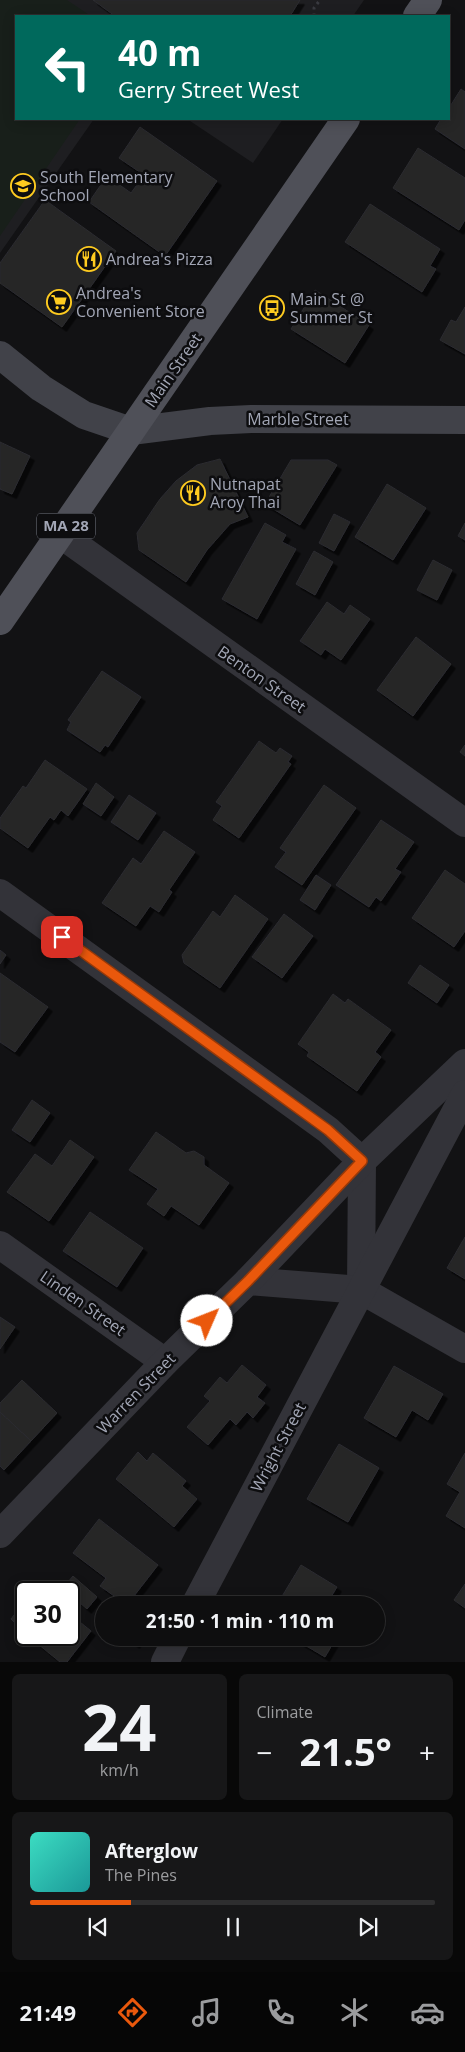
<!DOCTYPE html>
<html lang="en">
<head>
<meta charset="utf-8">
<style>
	:root { --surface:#0e0e0f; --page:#171718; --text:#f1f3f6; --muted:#9b9c9e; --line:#2e2e2f; --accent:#ea580c }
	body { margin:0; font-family:"Open Sans",sans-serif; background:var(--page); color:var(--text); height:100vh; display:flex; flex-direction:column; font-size:19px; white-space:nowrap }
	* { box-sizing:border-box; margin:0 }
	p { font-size:16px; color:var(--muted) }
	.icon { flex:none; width:28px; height:28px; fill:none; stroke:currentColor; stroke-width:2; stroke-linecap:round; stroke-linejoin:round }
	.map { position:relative; height:1662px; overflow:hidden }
	.drawer { display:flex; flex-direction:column; gap:12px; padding:12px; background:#080808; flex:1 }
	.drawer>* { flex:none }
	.guide { position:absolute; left:15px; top:15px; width:435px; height:105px; border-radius:0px; box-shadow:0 2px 12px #0003,0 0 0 1px var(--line); background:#00695c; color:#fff; overflow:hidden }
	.speed { position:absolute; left:15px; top:1581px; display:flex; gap:10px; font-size:25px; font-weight:700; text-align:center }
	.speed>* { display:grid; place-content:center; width:65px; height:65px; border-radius:50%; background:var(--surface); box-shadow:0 2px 12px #0003,0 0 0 1px var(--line); line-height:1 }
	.speed .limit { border:2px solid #111; border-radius:8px; background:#fff; color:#111 }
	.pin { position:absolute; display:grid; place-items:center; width:42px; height:42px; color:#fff; margin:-21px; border-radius:10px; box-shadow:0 2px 8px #0006 }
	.me { position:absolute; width:55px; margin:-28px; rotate:46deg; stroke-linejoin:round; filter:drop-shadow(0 0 4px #0008) }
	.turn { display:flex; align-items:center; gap:18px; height:105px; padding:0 20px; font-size:22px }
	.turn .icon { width:65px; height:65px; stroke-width:2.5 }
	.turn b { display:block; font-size:35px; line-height:42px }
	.big { font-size:38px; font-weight:700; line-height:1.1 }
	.drawer .tile { flex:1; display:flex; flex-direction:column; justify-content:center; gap:8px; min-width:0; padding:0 18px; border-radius:8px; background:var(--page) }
	.drawer .dial { align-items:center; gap:0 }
	.dial b { font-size:65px; line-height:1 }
	.song { display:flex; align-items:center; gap:15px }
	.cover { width:60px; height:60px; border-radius:8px; background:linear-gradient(135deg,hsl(170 70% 55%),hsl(180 70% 35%)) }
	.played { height:5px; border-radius:2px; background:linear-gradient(90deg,var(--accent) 25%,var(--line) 25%) }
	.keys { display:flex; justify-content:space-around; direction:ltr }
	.heat { display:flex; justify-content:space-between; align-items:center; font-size:28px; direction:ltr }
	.drawer .tiles { flex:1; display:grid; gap:12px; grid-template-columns:1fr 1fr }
	.tile:last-child { grid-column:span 2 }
	.trip { position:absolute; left:95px; top:1596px; width:290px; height:50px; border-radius:25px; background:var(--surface); box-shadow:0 2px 12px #0003,0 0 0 1px var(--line); font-weight:700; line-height:50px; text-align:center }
	.tab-bar { display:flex; height:80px; justify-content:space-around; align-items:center; background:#060606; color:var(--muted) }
	.tab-bar .icon { width:35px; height:35px }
	.tab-bar .active { color:var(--accent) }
	.tab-bar b { font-size:22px; color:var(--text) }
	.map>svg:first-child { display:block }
	.built { fill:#1e1e21 }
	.green { fill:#181f1a }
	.building { fill:#252528; stroke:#2c2c30; filter:url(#shadow) }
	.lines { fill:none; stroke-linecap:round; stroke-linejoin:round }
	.path { stroke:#393a40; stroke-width:3; stroke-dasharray:2.5 4; stroke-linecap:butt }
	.minor { stroke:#333339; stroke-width:28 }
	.tertiary { stroke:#333339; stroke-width:28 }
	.secondary { stroke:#414249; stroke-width:28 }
	.primary { stroke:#4f5058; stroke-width:28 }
	.route-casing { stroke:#983908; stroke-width:12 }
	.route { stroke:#ea580c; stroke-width:9 }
	.labels { text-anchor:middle; stroke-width:5; stroke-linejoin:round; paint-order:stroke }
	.shield { fill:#0d0d0f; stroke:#757883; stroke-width:1 }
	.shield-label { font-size:15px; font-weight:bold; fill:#a2a6b5 }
	.poi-label { font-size:16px; fill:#a2a6b5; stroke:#0d0d0f; text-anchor:start }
	.street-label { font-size:16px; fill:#a2a6b5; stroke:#0d0d0f }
</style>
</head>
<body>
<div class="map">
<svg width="465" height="1662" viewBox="0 0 465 1662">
	<defs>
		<filter id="shadow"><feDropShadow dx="4.5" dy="4.5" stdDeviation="0" flood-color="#0009"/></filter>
	</defs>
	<rect width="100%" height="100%" fill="#121214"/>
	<!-- built -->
	<g class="built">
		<path d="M 0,0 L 364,0 L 353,16 L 16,16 L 16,119 L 94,119 L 0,253 Z"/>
		<path d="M 187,119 L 283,119 L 253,163 Z"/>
	</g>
	<!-- green -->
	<path class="green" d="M 0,0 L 67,0 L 91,16 L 16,16 L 16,119 L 80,119 L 0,236 Z"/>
	<!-- building -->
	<g class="building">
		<path d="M 93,0 L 300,0 L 290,16 L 115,16 Z"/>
		<path d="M 461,89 L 465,92 L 465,149 L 435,129 L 441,119 L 449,119 L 449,108 Z"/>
		<path d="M 140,127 L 217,181 L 165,256 L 89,202 L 107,176 L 131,193 L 144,175 L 119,158 Z"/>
		<path d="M 418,148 L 465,178 L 465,220 L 459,230 L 393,188 Z"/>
		<path d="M 45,200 L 116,251 L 62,327 L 0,283 L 0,263 Z"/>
		<path d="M 370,204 L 440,249 L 430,266 L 436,269 L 422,292 L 345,242 Z"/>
		<path d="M 315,290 L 369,325 L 345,363 L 291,329 Z"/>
		<path d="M 465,307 L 465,354 L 440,340 L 451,320 L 456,322 Z"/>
		<path d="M 0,442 L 30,456 L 12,494 L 0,489 Z"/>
		<path d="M 220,459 L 248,517 L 230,524 L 207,550 L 186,582 L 139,550 L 137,533 L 160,499 L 176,481 L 197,465 Z"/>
		<path d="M 291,460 L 328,460 L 337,465 L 300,525 L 265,504 Z"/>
		<path d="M 387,484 L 426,508 L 393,560 L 355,537 Z"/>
		<path d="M 334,514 L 350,522 L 334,551 L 319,543 Z"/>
		<path d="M 265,523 L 286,535 L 282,542 L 296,549 L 257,619 L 222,599 Z"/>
		<path d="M 465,523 L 465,540 L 458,536 Z"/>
		<path d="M 314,551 L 333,562 L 315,595 L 296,584 Z"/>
		<path d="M 433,560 L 452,570 L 437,600 L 417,590 Z"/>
		<path d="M 327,602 L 344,614 L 350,605 L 370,619 L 341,660 L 325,649 L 321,655 L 300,641 Z"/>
		<path d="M 416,637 L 451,664 L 413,716 L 377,690 Z"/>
		<path d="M 102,671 L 141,697 L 108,747 L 105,745 L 100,752 L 67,730 L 71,722 L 68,720 Z"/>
		<path d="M 259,741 L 276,753 L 280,748 L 292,756 L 288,762 L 291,764 L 239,838 L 213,820 L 222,806 L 216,802 Z"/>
		<path d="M 465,745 L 465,756 L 460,752 Z"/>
		<path d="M 45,760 L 87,789 L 68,816 L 61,810 L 54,820 L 50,817 L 28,848 L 0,828 L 0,818 L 23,786 L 26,788 Z"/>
		<path d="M 96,783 L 114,797 L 101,816 L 83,804 Z"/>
		<path d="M 324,785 L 356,808 L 302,885 L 275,867 L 286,852 L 280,848 Z"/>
		<path d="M 129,795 L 156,813 L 138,840 L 111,822 Z"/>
		<path d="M 381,820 L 414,842 L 395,869 L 401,872 L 381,901 L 376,897 L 369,907 L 336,885 Z"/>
		<path d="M 164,831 L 195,852 L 169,890 L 172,892 L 159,912 L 150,906 L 136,926 L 102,903 L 133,858 L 141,864 Z"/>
		<path d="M 445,870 L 465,884 L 465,931 L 454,947 L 412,918 Z"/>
		<path d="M 316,875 L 331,885 L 315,910 L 300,900 Z"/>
		<path d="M 235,895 L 268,919 L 220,988 L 184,963 L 182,955 L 213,911 L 220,917 Z"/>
		<path d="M 284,914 L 313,936 L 282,978 L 252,957 Z"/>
		<path d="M 0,950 L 6,955 L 0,964 Z"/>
		<path d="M 420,965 L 449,985 L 437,1003 L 408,983 Z"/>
		<path d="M 0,973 L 48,1007 L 15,1052 L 0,1042 Z"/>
		<path d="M 333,994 L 345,1003 L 348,999 L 391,1030 L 375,1052 L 381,1057 L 357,1091 L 307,1056 L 309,1052 L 298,1044 Z"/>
		<path d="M 32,1100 L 50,1113 L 30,1142 L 12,1130 Z"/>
		<path d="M 156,1132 L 186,1153 L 194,1151 L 204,1157 L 204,1165 L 229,1183 L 199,1225 L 171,1206 L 164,1216 L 147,1204 L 158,1189 L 129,1170 Z"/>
		<path d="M 70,1140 L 94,1157 L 49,1221 L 7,1192 L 35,1154 L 52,1166 Z"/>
		<path d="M 90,1212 L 143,1248 L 117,1287 L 63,1251 Z"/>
		<path d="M 465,1237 L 465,1279 L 447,1268 Z"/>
		<path d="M 0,1317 L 15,1327 L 0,1349 Z"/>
		<path d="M 242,1365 L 266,1385 L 257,1397 L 265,1403 L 253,1418 L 247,1412 L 236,1425 L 230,1419 L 208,1445 L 187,1427 L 210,1401 L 204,1396 L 220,1377 L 227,1383 Z"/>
		<path d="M 394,1366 L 443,1394 L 428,1420 L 412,1410 L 396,1437 L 364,1418 Z"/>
		<path d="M 22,1380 L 57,1413 L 31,1441 L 0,1412 L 0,1403 Z"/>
		<path d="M 0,1412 L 31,1441 L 4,1470 L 0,1466 Z"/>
		<path d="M 339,1444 L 379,1468 L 348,1522 L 307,1499 Z"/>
		<path d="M 138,1452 L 147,1461 L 153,1453 L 186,1481 L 182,1486 L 197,1499 L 174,1527 L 116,1479 Z"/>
		<path d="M 465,1453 L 465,1528 L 446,1516 L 460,1492 L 447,1484 Z"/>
		<path d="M 99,1519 L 158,1565 L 127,1605 L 100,1586 L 106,1578 L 73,1553 Z"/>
		<path d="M 301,1565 L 337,1587 L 326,1605 L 281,1605 L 278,1603 Z"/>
		<path d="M 73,1576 L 97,1597 L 87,1609 L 63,1588 Z"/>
		<path d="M 465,1584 L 465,1608 L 454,1600 Z"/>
		<path d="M 26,1600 L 26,1634 L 11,1619 Z"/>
		<path d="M 69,1613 L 91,1631 L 67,1662 L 60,1662 L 27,1635 L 69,1635 Z"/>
		<path d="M 127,1638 L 140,1638 L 135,1644 Z"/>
		<path d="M 293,1638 L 336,1638 L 325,1657 Z"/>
	</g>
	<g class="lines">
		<!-- path -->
		<path class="path" d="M 314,16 L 314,8 L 320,0"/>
		<!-- minor -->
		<g class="minor">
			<path d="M 60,534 L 465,823"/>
			<path d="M 0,893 L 328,1130 L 362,1161 L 361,1290"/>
			<path d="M 0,1245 L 165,1362"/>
			<path d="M 248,1281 L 361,1290 L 465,1349"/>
			<path d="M 0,1534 L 165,1362 L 248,1281 L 362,1161 L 465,1063"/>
		</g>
		<!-- tertiary -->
		<g class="tertiary">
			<path d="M 195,1605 L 465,1094"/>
			<path d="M 165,1662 L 177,1638"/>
		</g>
		<!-- secondary -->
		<path class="secondary" d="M 0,355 L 41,388 L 84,415 L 131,431 L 210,421 L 251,419 L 465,420"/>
		<!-- primary -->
		<g class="primary">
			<path d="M 417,16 L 428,0"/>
			<path d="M 0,621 L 346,119"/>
		</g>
	</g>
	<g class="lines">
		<defs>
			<path id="route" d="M 62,937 L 328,1130 L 362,1161 L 248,1281 L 207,1321"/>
		</defs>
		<!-- route casing -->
		<use href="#route" class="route-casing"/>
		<!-- route -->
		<use href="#route" class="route"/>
	</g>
	<!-- icons -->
	<defs>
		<symbol id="school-ring" viewBox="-11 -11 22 22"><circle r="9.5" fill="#0d0d0f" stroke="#fecb20" stroke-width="1.5"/><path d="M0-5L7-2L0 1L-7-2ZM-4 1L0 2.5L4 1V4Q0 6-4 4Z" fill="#fecb20"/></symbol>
		<symbol id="restaurant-ring" viewBox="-11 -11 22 22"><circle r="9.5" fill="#0d0d0f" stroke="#fecb20" stroke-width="1.5"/><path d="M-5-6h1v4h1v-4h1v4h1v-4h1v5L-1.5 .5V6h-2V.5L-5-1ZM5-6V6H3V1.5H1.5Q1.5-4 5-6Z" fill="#fecb20"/></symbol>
		<symbol id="supermarket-ring" viewBox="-11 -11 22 22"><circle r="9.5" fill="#0d0d0f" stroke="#fecb20" stroke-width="1.5"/><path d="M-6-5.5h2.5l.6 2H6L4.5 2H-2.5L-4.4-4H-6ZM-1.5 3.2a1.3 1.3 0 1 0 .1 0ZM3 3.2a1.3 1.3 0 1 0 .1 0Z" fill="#fecb20"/></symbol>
		<symbol id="bus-ring" viewBox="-11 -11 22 22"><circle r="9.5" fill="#0d0d0f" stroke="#fecb20" stroke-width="1.5"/><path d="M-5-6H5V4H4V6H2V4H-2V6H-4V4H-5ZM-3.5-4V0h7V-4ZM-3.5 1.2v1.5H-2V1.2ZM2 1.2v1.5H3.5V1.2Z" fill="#fecb20"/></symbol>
	</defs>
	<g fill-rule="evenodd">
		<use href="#school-ring" x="9" y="172" width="28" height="28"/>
		<use href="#restaurant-ring" x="75" y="245" width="28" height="28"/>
		<use href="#supermarket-ring" x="45" y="288" width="28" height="28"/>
		<use href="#bus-ring" x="258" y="294" width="28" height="28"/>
		<use href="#restaurant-ring" x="179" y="479" width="28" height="28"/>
	</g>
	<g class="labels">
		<!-- shield labels -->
		<rect class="shield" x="37" y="513.5" width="58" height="25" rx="4"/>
		<g class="shield-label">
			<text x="66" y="531">MA 28</text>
		</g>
		<!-- poi labels -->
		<g class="poi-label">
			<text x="40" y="183">South Elementary<tspan x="40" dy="18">School</tspan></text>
			<text x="106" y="265">Andrea's Pizza</text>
			<text x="76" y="299">Andrea's<tspan x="76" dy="18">Convenient Store</tspan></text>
			<text x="290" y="305">Main St @<tspan x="290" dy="18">Summer St</tspan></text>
			<text x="210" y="490">Nutnapat<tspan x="210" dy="18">Aroy Thai</tspan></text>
		</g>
		<!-- street labels -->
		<g class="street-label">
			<text transform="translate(173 370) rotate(-55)" y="6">Main Street</text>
			<text x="298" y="425">Marble Street</text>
			<text transform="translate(262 679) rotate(35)" y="6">Benton Street</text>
			<text transform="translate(83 1303) rotate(35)" y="6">Linden Street</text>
			<text transform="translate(136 1393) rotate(-46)" y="6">Warren Street</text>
			<text transform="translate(278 1447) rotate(-62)" y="6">Wright Street</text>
		</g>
	</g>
</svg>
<div class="speed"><div class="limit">30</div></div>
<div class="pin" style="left:62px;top:937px;background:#d93025"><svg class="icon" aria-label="arrive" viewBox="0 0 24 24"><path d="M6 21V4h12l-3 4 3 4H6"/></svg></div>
<svg class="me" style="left:207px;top:1321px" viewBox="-20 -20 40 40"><circle r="19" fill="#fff"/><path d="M0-13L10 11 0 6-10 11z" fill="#ea580c"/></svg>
<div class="trip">21:50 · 1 min · 110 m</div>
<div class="guide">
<div class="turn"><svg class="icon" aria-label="left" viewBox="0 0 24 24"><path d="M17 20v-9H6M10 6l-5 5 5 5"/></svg><div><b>40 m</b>Gerry Street West</div></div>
</div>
</div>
<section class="drawer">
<div class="tiles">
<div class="tile dial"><b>24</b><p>km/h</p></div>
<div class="tile"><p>Climate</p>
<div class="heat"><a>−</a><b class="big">21.5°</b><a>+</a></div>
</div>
<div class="tile">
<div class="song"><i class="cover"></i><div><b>Afterglow</b><p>The Pines</p></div></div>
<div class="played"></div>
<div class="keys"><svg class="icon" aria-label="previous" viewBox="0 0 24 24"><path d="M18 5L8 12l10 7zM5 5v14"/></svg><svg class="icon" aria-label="pause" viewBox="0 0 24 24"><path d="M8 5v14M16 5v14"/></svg><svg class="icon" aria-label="next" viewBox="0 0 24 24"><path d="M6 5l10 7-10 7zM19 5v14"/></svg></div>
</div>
</div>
</section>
<nav class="tab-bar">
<b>21:49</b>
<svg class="icon active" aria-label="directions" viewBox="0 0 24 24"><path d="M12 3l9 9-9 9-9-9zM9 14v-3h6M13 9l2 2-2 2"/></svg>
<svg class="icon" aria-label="music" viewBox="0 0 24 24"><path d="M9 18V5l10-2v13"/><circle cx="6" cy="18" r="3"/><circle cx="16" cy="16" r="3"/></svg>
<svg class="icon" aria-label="phone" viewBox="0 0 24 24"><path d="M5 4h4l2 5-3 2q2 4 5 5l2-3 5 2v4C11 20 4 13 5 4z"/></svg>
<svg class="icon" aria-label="climate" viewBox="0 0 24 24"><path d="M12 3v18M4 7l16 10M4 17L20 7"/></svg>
<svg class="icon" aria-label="car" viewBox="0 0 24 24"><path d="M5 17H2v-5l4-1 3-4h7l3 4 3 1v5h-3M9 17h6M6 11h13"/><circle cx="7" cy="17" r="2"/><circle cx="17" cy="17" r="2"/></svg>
</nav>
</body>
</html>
